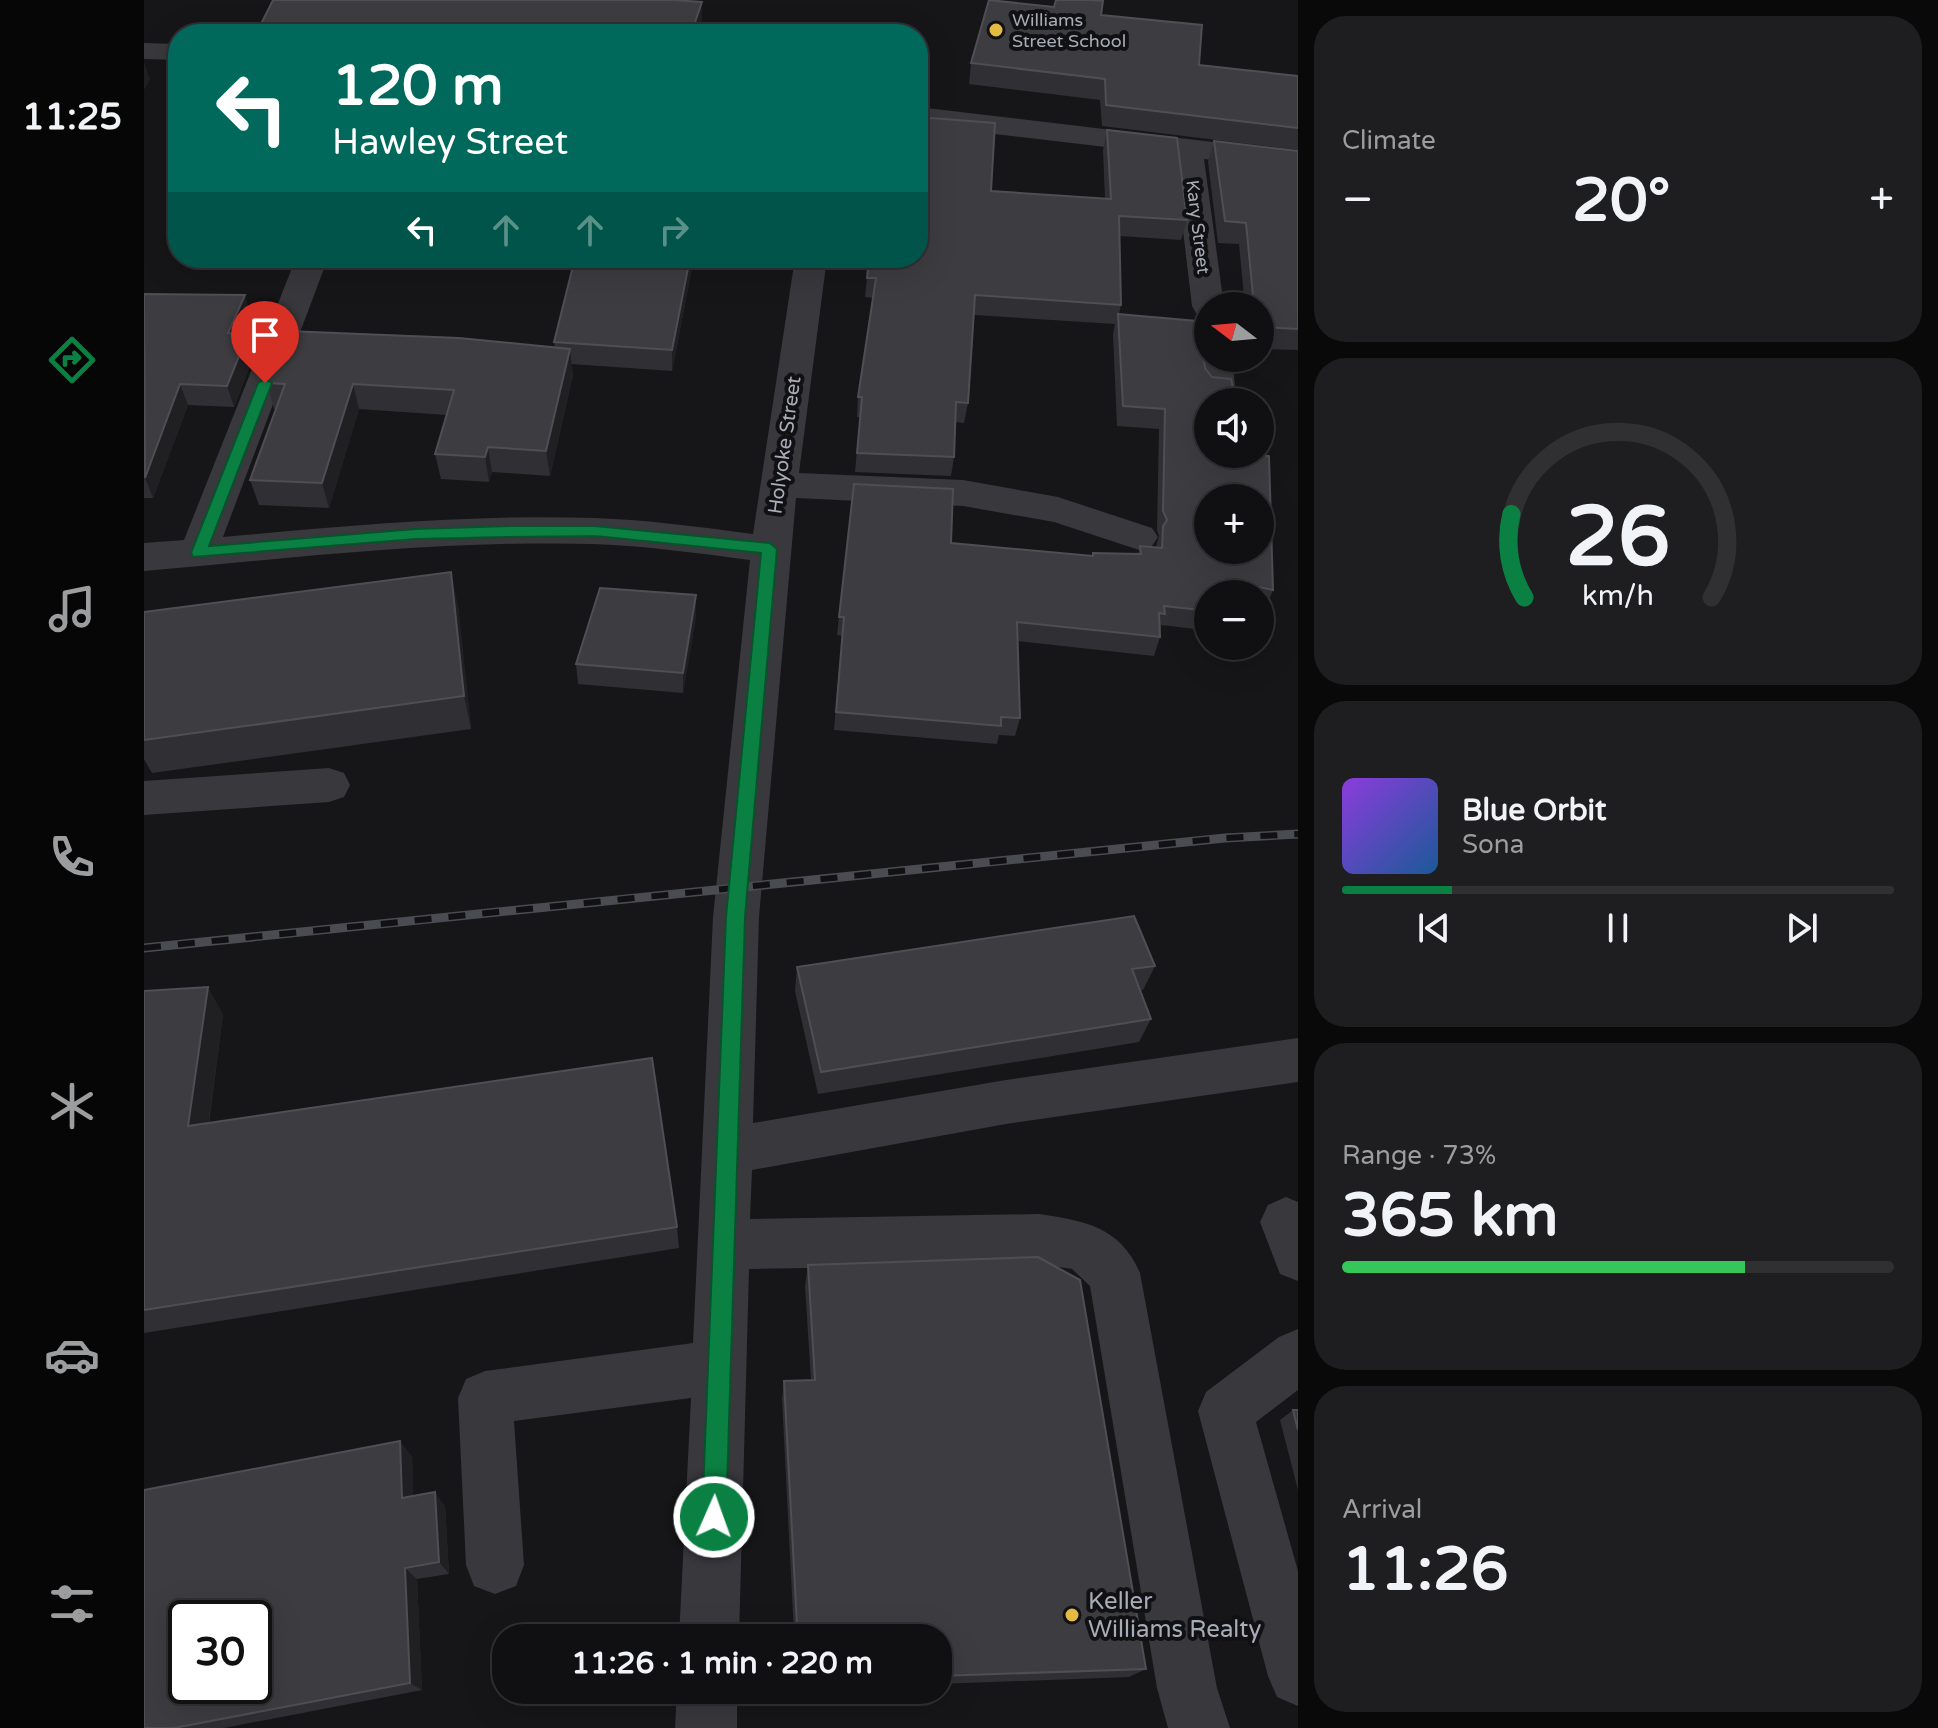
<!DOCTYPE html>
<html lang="en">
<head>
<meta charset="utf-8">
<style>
	:root { --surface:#101012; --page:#1e1e20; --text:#f1f3f6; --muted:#9c9d9f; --line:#303032; --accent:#0b8043 }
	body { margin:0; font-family:"Varela Round",sans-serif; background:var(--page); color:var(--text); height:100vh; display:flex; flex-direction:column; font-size:30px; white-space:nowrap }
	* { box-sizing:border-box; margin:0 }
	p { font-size:26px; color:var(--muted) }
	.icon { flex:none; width:44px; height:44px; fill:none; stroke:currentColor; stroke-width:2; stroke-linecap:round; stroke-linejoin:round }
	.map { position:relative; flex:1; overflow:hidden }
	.side { display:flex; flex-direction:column; gap:16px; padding:16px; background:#09090a; width:640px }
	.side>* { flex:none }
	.hud { position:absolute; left:24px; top:24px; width:760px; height:244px; border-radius:32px; box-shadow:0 8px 32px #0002,0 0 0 2px var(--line); background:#00695c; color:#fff; overflow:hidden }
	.needle { width:52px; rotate:286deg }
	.controls { position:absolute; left:1050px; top:292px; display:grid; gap:16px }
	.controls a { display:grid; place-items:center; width:80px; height:80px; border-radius:50%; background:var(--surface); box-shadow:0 8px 32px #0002,0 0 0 2px var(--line); font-size:40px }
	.speed { position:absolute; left:24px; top:1600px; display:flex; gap:16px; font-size:40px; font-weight:700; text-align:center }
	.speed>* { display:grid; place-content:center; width:104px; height:104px; border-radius:50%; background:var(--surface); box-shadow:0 8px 32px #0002,0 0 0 2px var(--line); line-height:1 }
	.speed .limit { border:4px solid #111; border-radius:12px; background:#fff; color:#111 }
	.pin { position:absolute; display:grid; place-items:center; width:68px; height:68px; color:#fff; margin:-82px -34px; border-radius:50% 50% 50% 0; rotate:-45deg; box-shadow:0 0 8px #0007 }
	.pin .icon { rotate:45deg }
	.me { position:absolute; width:88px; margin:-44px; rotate:2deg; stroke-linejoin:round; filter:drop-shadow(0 0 6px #0008) }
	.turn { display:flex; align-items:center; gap:28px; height:168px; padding:0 32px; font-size:36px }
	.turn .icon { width:104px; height:104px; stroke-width:2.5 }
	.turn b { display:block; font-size:56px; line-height:68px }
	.lanes { display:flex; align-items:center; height:76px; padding:0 32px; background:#0003; justify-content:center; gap:40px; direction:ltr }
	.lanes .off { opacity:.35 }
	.big { font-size:60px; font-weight:700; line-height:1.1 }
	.side .widget { flex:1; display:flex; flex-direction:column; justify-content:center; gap:12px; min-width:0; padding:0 28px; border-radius:32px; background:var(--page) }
	.side .dial { align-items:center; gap:0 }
	.dial svg { height:208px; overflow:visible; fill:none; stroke:var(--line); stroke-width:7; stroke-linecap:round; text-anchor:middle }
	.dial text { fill:var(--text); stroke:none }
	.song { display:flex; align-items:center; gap:24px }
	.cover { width:96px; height:96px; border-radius:12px; background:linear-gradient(135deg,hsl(270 70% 55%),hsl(210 70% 35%)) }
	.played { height:8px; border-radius:4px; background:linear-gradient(90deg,var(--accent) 20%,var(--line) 20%) }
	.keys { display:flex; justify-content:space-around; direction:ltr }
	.heat { display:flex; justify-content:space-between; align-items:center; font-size:44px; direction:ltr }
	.charge { height:12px; border-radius:6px; background:linear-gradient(90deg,#34c759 73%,var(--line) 0) }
	.trip { position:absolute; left:348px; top:1624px; width:460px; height:80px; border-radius:32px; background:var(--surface); box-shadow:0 8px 32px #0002,0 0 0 2px var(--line); font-weight:700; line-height:80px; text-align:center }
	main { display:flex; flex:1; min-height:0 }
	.dock { display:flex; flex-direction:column; width:144px; justify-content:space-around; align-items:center; background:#060607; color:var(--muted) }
	.dock .icon { width:56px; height:56px }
	.dock .selected { color:var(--accent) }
	.dock b { font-size:36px; color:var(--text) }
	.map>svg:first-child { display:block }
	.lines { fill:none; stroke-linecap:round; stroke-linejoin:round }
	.minor { fill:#38383d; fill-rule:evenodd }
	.rail-casing { stroke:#4b4c52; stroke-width:9 }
	.rail { stroke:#111113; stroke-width:6; stroke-dasharray:17; stroke-linecap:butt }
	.wall { fill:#302f33 }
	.shaded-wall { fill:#202022 }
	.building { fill:#3d3d41; stroke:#4e4e54; stroke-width:2; fill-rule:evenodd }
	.route { fill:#0b8043; stroke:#07532c; stroke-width:2 }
	.poi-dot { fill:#e4bb42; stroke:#111113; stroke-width:3 }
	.labels { text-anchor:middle; stroke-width:8; stroke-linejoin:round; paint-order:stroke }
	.far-poi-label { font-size:18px; fill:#a9acb7; stroke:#111113; text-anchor:start }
	.far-street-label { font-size:18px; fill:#a9acb7; stroke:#111113 }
	.street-label { font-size:20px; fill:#a9acb7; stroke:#111113 }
	.near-poi-label { font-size:24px; fill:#a9acb7; stroke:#111113; text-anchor:start }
</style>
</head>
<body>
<main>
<nav class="dock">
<b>11:25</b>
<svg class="icon selected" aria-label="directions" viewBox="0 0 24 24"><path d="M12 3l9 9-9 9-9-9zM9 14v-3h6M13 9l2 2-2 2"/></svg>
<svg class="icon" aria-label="music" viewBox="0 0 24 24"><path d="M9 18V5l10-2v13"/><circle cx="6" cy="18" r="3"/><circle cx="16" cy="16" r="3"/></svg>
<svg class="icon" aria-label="phone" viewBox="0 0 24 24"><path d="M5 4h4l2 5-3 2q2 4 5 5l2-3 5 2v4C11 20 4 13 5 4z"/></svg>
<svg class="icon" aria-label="climate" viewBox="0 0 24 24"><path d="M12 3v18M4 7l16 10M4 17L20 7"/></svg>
<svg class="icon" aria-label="car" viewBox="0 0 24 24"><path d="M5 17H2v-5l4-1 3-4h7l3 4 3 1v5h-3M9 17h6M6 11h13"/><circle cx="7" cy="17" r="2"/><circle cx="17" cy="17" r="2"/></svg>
<svg class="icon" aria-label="filters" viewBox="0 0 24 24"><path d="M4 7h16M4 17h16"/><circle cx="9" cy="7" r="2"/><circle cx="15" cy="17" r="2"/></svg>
</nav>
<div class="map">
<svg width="1154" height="1728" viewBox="0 0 1154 1728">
	<rect width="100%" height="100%" fill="#161618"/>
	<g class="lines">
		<!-- minor -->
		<g class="minor">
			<path d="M 0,43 L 34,44 L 34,60 L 0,59 Z"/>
			<path d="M 774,107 L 1154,152 L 1154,170 L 1060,159 L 1080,306 L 1064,306 L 1064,316 L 1052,313 L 1048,306 L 1030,155 L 774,125 Z"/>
			<path d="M 152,258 L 184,258 L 79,537 C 203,526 327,514 451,518 C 504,520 557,527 609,534 L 651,258 L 683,258 L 655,473 L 819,480 L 914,497 L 1008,528 L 1014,537 L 1008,546 L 995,550 L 910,522 L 819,506 L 652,498 L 615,917 L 609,1123 L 862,1080 L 1154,1038 L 1154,1082 L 862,1124 L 608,1170 L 606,1219 L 895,1214 C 940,1221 976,1226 996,1273 L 1073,1688 L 1086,1728 L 1024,1728 L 1013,1688 L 946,1286 L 928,1269 L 895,1264 L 605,1269 L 595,1638 L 535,1638 L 547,1398 L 370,1421 L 380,1565 L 372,1586 L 351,1594 L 330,1586 L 322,1565 L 314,1398 L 322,1379 L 341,1371 L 549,1343 L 569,917 L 606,560 C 554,553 501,546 449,544 C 299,540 149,558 0,571 L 0,543 L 40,540 Z"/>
			<path d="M 1064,349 L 1064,358 L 1088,358 L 1091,386 L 1086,394 L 1074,397 L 1062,394 L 1057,386 L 1054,358 Z"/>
			<path d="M 185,768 L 200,773 L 206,785 L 200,797 L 185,802 L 0,815 L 0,781 Z"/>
			<path d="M 1142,1197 L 1154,1202 L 1154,1281 L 1136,1274 L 1116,1222 L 1124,1205 Z"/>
			<path d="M 1154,1329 L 1154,1390 L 1112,1422 L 1154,1571 L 1154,1706 L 1133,1697 L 1124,1676 L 1054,1411 L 1062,1392 L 1135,1337 Z"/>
			<path d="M 533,1690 L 593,1690 L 593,1728 L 531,1728 Z"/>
		</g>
		<defs>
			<path id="rail" d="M 0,948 L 1081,838 L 1154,834"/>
		</defs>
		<!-- rail casing -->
		<use href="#rail" class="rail-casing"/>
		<!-- rail -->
		<use href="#rail" class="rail"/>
	</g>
	<!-- wall -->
	<g class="wall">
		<path d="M 957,15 L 1055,65 L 1154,76 L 1154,150 L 958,126 L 956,100 L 825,84 L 827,63 Z"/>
		<path d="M 963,130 L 1043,220 L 1037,240 L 976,236 L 977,305 L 975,314 L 1064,322 L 1064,346 L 1059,351 L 1061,368 L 1129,590 L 1121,609 L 1116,608 L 1116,594 L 1064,594 L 1064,626 L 1062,626 L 1060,630 L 1017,625 L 1016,637 L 1010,656 L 873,641 L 876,718 L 871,736 L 855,735 L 853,744 L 690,730 L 698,636 L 693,635 L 710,484 L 807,543 L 949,556 L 949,553 L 994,554 L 996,546 L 1012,547 L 1015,536 L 1013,530 L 1015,429 L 973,426 L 969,334 L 971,324 L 830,315 L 824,403 L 820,423 L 812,422 L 810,457 L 807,476 L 711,472 L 716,417 L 713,417 L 714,397 L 729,298 L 721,297 L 725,258 L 847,191 L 961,199 L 959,150 Z"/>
		<path d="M 1070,141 L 1154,151 L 1154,350 L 1116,349 L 1116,306 L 1101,306 L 1095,244 L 1074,243 L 1064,162 Z"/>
		<path d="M 550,258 L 528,371 L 427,364 L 429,375 L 406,476 L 348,472 L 345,482 L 297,479 L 291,454 L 303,415 L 215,409 L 185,508 L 115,505 L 106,480 L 132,409 L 130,409 L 123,383 L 411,348 L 410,342 Z"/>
		<path d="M 0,294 L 107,316 L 100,334 L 104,334 L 110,355 L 90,407 L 44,405 L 9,498 L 0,498 Z"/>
		<path d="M 552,595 L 552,616 L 539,693 L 434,684 L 432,664 Z"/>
		<path d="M 314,606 L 327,729 L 8,773 L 0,759 L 0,612 Z"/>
		<path d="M 1011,966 L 999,990 L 996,990 L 1007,1019 L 995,1042 L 674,1094 L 651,991 L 653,967 Z"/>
		<path d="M 0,991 L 79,1014 L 65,1123 L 533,1227 L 535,1248 L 0,1333 Z"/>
		<path d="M 664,1265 L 1002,1669 L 985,1677 L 794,1684 L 794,1638 L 654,1638 L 650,1634 L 638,1399 L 640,1381 L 667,1380 L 661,1286 Z"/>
		<path d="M 1149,1410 L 1154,1410 L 1154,1490 L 1136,1420 Z"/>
		<path d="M 268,1456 L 269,1496 L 301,1506 L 305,1574 L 273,1579 L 278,1690 L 80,1728 L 0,1728 Z"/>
	</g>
	<!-- shaded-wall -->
	<g class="shaded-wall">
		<path d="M 558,2 L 558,22 L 554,34 L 547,34 Z"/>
		<path d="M 0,62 L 6,80 L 0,90 Z"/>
		<path d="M 546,258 L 550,258 L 528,371 L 528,350 Z"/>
		<path d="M 101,295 L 107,316 L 91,354 L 84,333 Z"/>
		<path d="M 1064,332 L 1064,346 L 1051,358 L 1057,339 Z"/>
		<path d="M 104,334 L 110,355 L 90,407 L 83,386 Z"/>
		<path d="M 426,349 L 429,375 L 406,476 L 402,451 Z"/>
		<path d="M 36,384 L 44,405 L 9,498 L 1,478 Z"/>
		<path d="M 209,384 L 215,409 L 185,508 L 178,483 Z"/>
		<path d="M 344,447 L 348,472 L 345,482 L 341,457 Z"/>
		<path d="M 307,572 L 314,606 L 327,729 L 320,696 Z"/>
		<path d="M 552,595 L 552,616 L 539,693 L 539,673 Z"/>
		<path d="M 64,987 L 79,1014 L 61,1150 L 44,1126 Z"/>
		<path d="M 256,1441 L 268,1456 L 270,1511 L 258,1498 Z"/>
		<path d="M 291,1492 L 301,1506 L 305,1574 L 295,1562 Z"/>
		<path d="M 261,1568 L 273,1579 L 278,1690 L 266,1683 Z"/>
	</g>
	<!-- building -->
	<g class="building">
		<path d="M 129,0 L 530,0 L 558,2 L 547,34 L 112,34 Z"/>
		<path d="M 845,0 L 910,7 L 912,0 L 947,0 L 959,1 L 957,15 L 1058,25 L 1055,65 L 1154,76 L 1154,128 L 962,105 L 961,79 L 827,63 Z"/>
		<path d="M 774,117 L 851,123 L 847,191 L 967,199 L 963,130 L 1033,138 L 1043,220 L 975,216 L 977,305 L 831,295 L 824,403 L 812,402 L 810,457 L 713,453 L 718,397 L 714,397 L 732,278 L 723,278 L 725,258 L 774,258 Z"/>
		<path d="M 1070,141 L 1154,151 L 1154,329 L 1116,327 L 1116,306 L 1110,306 L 1102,223 L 1081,221 Z"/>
		<path d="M 431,258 L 546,258 L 528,350 L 410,342 Z"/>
		<path d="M 0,294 L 101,295 L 84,333 L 104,334 L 83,386 L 36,384 L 1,478 Z"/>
		<path d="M 974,314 L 1064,322 L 1064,332 L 1057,339 L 1061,368 L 1068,377 L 1087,379 L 1092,402 L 1064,402 L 1064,454 L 1111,454 L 1125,456 L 1129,590 L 1080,580 L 1081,594 L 1064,594 L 1064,611 L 1020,606 L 1021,614 L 1015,613 L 1016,637 L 873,622 L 876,718 L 857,717 L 857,726 L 692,712 L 700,617 L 695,617 L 710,484 L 809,489 L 807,543 L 949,556 L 949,553 L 997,554 L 996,546 L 1018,548 L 1019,526 L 1023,520 L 1019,511 L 1021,409 L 979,406 ZM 1064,498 L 1116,498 L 1116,550 L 1064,550 Z"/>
		<path d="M 143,331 L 315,338 L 426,349 L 402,451 L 344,447 L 341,457 L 291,454 L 310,390 L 209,384 L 178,483 L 106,480 L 141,384 L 123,383 Z"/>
		<path d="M 307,572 L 320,696 L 0,740 L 0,612 Z"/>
		<path d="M 456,588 L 552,595 L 539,673 L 432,664 Z"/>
		<path d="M 990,916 L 1011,966 L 988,969 L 1007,1019 L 677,1072 L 653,967 Z"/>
		<path d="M 64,987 L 44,1126 L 508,1058 L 533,1227 L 0,1310 L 0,991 Z"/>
		<path d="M 894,1257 L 936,1280 L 1002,1669 L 794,1676 L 794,1638 L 667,1638 L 653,1625 L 640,1381 L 671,1380 L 664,1265 Z"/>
		<path d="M 1149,1410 L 1154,1410 L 1154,1430 Z"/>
		<path d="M 256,1441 L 258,1498 L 291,1492 L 295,1562 L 261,1568 L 266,1683 L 30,1728 L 0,1728 L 0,1490 ZM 42,1618 L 110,1618 L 110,1686 L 42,1686 Z"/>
	</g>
	<!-- route -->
	<path class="route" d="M 121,379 L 128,383 L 65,546 L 272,529 L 365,526 L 451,526 L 626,543 L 633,549 L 601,917 L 582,1517 L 578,1526 L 570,1529 L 561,1526 L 558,1517 L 582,917 L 617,553 L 451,536 L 365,537 L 272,539 L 49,557 L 47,553 L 114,383 Z"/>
	<!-- markers -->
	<g class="poi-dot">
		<circle cx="852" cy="30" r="8"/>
		<circle cx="928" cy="1615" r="8"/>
	</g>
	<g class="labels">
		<!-- far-poi labels -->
		<g class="far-poi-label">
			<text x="868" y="26">Williams<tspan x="868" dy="21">Street School</tspan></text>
		</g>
		<!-- far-street labels -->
		<g class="far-street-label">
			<text transform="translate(1054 227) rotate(83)" y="6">Kary Street</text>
		</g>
		<!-- street labels -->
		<g class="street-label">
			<text transform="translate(640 445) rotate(-82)" y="7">Holyoke Street</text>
		</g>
		<!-- near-poi labels -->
		<g class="near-poi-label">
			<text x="944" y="1609">Keller<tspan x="944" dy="28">Williams Realty</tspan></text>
		</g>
	</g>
</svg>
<div class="controls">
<a><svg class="needle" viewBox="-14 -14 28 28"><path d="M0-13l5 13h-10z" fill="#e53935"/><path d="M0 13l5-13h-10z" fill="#9c9d9f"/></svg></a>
<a><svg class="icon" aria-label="sound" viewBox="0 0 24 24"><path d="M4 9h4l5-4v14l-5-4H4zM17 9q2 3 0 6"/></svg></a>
<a>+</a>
<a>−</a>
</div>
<div class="speed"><div class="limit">30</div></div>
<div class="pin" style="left:121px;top:383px;background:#d93025"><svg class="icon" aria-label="arrive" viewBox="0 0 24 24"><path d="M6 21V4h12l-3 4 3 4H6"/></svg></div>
<svg class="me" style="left:570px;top:1517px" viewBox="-20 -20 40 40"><circle r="17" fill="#0b8043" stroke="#fff" stroke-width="3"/><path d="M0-11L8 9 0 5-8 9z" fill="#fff"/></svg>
<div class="trip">11:26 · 1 min · 220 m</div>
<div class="hud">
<div class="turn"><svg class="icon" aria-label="left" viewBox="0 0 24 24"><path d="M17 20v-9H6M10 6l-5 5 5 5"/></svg><div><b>120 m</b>Hawley Street</div></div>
<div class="lanes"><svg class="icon" aria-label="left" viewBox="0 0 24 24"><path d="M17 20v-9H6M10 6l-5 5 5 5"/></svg><svg class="icon off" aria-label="ahead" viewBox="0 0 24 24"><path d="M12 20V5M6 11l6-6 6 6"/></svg><svg class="icon off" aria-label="ahead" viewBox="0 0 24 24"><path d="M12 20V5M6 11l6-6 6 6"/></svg><svg class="icon off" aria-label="right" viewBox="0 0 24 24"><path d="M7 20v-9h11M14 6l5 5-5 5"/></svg></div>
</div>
</div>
<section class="side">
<div class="widget"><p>Climate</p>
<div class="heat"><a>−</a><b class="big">20°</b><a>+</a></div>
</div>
<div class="widget dial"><svg viewBox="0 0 100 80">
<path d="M14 69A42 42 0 1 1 86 69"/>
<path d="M14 69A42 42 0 0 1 9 37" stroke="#0b8043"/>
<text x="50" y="56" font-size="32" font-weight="700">26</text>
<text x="50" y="72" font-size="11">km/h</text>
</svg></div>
<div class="widget">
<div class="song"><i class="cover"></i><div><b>Blue Orbit</b><p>Sona</p></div></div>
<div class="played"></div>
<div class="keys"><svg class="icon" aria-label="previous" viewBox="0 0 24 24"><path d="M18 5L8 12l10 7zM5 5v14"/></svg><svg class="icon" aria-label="pause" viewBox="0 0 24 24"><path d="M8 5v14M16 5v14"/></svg><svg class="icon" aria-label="next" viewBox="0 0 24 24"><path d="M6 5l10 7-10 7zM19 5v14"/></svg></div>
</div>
<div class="widget"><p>Range · 73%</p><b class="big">365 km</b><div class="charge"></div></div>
<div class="widget"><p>Arrival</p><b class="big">11:26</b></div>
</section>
</main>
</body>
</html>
